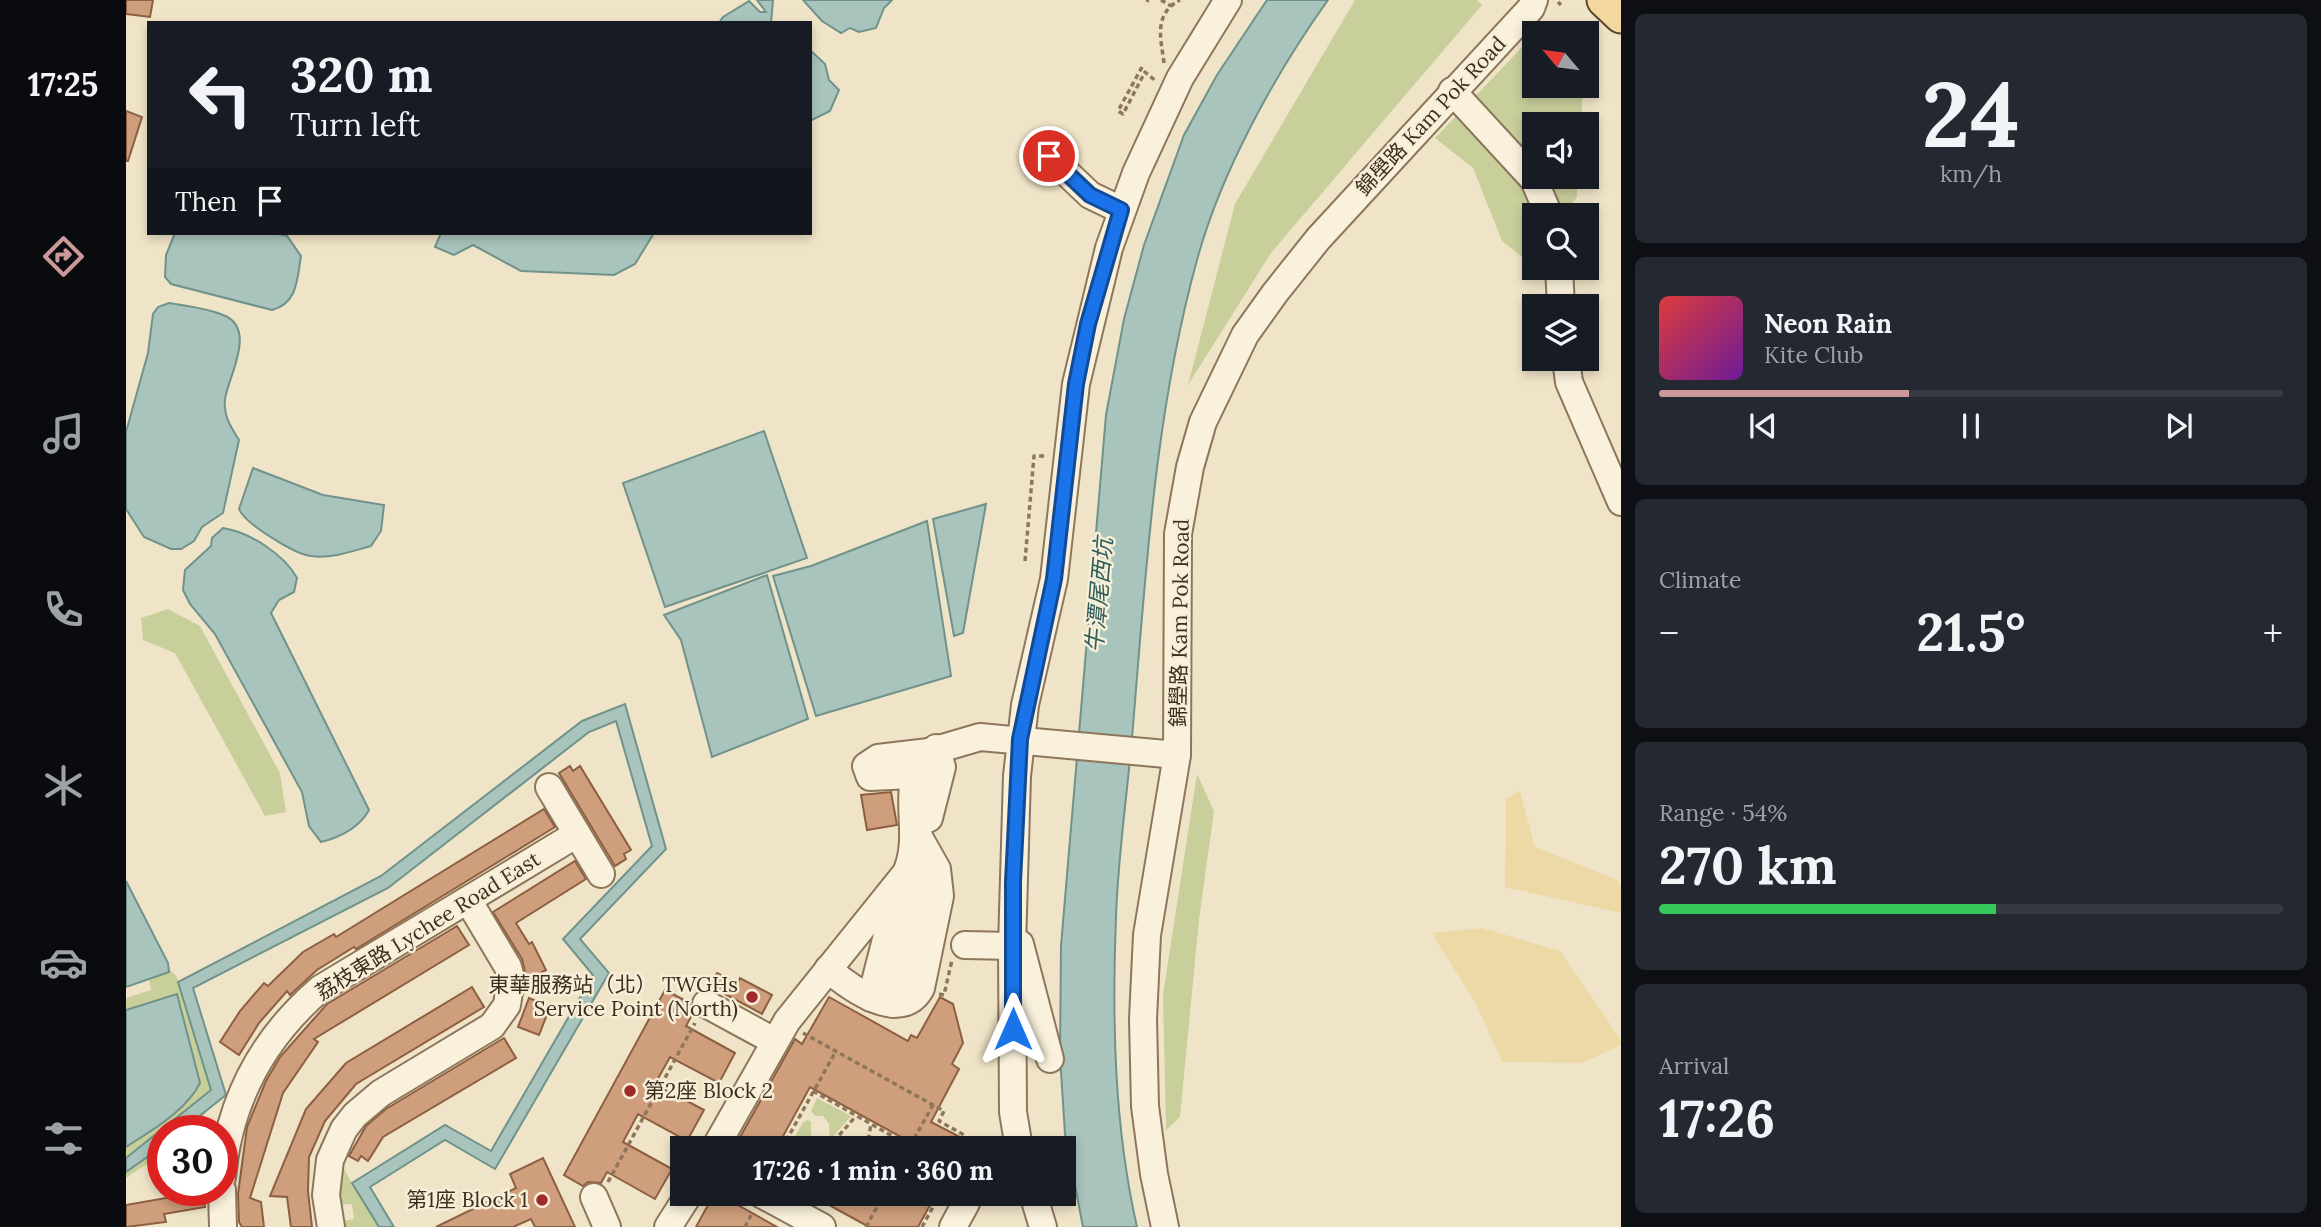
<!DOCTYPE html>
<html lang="en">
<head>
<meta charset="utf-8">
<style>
	:root { --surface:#171b24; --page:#242831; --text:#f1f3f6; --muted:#9ea1a6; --line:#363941; --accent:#cc999b }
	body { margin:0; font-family:Lora,"Noto Sans TC",serif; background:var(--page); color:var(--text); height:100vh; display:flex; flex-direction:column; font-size:26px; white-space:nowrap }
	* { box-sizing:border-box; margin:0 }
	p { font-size:23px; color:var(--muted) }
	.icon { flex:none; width:38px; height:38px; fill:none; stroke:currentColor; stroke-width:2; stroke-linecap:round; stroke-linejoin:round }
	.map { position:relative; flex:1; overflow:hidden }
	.details { display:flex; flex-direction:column; gap:14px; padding:14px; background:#0d0f14; width:700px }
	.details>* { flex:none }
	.banner { position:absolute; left:21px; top:21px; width:665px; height:214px; border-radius:0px; box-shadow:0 4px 10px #0003; background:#171b24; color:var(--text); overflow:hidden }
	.needle { width:46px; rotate:299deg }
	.buttons { position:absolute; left:1396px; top:21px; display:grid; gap:14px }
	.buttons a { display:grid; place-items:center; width:77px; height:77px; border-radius:0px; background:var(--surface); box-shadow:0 4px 10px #0003; font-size:35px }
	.speed { position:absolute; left:21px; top:1115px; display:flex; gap:14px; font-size:35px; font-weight:700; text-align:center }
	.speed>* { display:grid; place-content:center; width:91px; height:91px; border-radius:50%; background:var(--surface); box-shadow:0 4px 10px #0003; line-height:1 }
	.speed .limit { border:10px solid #d22; background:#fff; color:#111 }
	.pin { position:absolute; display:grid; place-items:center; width:60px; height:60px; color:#fff; margin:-30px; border:4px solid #fff; border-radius:50%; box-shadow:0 2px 7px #0007 }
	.me { position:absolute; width:77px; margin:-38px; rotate:0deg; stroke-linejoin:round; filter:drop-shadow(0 0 5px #0008) }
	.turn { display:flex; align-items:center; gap:24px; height:147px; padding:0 28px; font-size:32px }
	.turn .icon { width:91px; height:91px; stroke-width:2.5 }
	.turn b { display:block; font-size:49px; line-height:60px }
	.then { display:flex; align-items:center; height:66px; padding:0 28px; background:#0003; gap:14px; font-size:26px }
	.big { font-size:52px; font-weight:700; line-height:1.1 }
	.details .widget { flex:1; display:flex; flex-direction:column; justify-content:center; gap:10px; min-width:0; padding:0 24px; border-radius:10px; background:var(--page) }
	.details .dial { align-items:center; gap:0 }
	.dial b { font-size:91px; line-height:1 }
	.song { display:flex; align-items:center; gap:21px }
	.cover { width:84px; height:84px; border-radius:10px; background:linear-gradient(135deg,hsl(0 70% 55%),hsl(280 70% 35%)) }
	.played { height:7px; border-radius:4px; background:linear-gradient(90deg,var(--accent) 40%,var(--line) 40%) }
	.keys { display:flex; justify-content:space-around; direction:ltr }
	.heat { display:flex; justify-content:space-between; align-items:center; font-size:38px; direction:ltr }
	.charge { height:10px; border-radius:5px; background:linear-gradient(90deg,#34c759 54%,var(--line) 0) }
	.trip { position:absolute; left:544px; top:1136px; width:406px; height:70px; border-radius:0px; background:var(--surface); box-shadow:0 4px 10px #0003; font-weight:700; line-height:70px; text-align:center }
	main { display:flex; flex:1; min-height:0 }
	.dock { display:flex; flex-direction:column; width:126px; justify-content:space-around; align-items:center; background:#090b0e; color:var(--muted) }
	.dock .icon { width:49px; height:49px }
	.dock .current { color:var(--accent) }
	.dock b { font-size:32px; color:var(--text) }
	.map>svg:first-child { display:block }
	.green { fill:#c9cf9b }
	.sand { fill:#ecd9a5 }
	.water { fill:#a9c4bc; stroke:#6f938a; stroke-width:2 }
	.building { fill:#cf9f7d; stroke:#8d5f41; stroke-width:2 }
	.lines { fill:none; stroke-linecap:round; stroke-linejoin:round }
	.minor-casing { stroke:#8d765c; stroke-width:30 }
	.major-casing { stroke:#5b4430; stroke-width:37 }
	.path { stroke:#8d765c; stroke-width:3.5; stroke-dasharray:5 3.5; stroke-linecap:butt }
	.minor { stroke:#faf1dc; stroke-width:26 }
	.major { stroke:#f3d9a0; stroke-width:33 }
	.route-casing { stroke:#114b97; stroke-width:18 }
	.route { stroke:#1a73e8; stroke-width:12 }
	.poi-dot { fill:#9e2a2b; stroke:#f7eed8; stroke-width:2.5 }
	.labels { text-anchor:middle; stroke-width:5; stroke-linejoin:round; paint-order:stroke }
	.street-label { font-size:21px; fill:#3d2e20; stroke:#f7eed8 }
	.poi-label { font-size:21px; fill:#3d2e20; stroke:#f7eed8; text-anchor:end }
	.water-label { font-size:23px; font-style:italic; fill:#2f5d5a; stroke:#f7eed8 }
</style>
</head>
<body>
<main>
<nav class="dock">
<b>17:25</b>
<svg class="icon current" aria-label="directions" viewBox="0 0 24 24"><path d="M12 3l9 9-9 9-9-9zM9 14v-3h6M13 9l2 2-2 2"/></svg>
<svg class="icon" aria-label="music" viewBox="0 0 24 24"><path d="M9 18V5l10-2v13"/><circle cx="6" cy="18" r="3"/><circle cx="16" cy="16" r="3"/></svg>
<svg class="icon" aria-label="phone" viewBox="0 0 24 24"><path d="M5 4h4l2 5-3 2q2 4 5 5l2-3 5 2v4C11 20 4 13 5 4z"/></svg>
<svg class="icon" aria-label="climate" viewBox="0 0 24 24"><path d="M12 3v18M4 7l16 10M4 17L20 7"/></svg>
<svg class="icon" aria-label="car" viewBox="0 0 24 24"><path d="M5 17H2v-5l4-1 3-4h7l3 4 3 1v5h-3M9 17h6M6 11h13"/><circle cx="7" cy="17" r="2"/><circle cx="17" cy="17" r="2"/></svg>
<svg class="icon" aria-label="filters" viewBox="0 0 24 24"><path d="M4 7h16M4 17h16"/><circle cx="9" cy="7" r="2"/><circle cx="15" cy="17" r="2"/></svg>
</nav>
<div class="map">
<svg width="1495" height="1227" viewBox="0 0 1495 1227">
	<rect width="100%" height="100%" fill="#f0e4c8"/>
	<!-- green -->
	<g class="green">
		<path d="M 1229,0 L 1351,0 L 1356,5 L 1145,253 L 1062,385 L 1109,204 Z"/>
		<path d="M 1409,34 L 1409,86 L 1457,86 L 1455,124 L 1409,124 L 1409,177 L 1452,177 L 1451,197 L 1437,215 L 1409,215 L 1409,251 L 1401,261 L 1376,241 L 1347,168 L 1309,138 Z"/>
		<path d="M 42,609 L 74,626 L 154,773 L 160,812 L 139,816 L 49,653 L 17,640 L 15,618 Z"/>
		<path d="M 1071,774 L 1088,811 L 1073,920 L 1054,1117 L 1040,1130 L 1037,995 Z"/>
		<path d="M 28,952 L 51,977 L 85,1090 L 77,1119 L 63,1130 L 37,1130 L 37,1153 L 0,1178 L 0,1148 L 46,1108 L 0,1021 L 0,998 L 25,990 L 20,962 Z"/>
		<path d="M 691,1098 L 725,1116 L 704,1140 L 703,1124 L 697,1116 L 689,1116 L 685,1111 Z"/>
		<path d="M 682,1120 L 685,1122 L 685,1142 L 690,1148 L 683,1148 L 668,1139 L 677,1122 Z"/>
		<path d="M 214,1163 L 253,1227 L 215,1227 L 215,1221 L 228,1219 L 226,1204 L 212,1205 Z"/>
	</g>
	<!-- sand -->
	<g class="sand">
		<path d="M 1394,791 L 1409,847 L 1491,880 L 1495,887 L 1495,913 L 1379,887 L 1380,799 Z"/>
		<path d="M 1356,928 L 1434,951 L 1495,1040 L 1495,1045 L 1456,1063 L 1376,1062 L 1351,1006 L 1306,933 Z"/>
	</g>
	<!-- water -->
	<g class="water">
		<path d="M 631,0 L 647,0 L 645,23 L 593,23 L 597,17 L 623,1 L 634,12 L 640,12 Z"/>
		<path d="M 677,0 L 766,0 L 758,8 L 750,28 L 733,32 L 724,28 L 715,33 L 696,21 Z"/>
		<path d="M 1141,0 L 1202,0 C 1149,74 1095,172 1071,260 C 1029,412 1020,570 1007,726 C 1002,790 992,853 990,917 C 986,1020 988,1126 1011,1227 L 957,1227 L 939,1134 L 934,1056 L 935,946 L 980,415 L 998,319 L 1018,245 L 1058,135 L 1091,75 Z"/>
		<path d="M 684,50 L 699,64 L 703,80 L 713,90 L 704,111 L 684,121 Z"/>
		<path d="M 49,233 L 149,233 L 161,236 L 175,256 C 171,279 172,303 146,310 L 45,284 L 39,277 L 40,255 Z"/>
		<path d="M 315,233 L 528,233 L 509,264 L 488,275 L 395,271 L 347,245 L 328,255 L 309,247 Z"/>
		<path d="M 43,303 C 60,306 80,308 97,315 C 132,328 102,377 99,399 C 97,416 105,427 113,440 L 97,513 L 76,527 L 68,541 L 55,549 L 45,549 L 18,537 L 0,509 L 0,432 L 22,353 L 27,314 L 32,307 Z"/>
		<path d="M 638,431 L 681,558 L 539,607 L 497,483 Z"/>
		<path d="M 127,468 L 197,495 L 258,505 L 255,531 L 245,546 C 227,551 205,559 185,556 C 170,555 118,523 113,509 Z"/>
		<path d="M 860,504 L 837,633 L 828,636 L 807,519 Z"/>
		<path d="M 801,521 L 825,676 L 690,716 L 647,576 L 685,566 Z"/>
		<path d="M 97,528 C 123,532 158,554 171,578 L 168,592 L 153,600 L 145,613 L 243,810 C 233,828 215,837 195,842 L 183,826 L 176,792 L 89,634 L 64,604 L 57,590 L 59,570 L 85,546 L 86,538 Z"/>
		<path d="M 641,575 L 682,719 L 586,757 L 555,640 L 538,615 Z"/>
		<path d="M 499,704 L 540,849 L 454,939 L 483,973 L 369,1169 L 319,1140 L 244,1187 L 268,1227 L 253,1227 L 226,1183 L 319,1125 L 365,1151 L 467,975 L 437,939 L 526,846 L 490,721 L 463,732 L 262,888 L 67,988 L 100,1095 L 56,1130 L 37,1130 L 37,1146 L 0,1172 L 0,1158 L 85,1090 L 52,982 L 255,876 L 456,721 Z"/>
		<path d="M 0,881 L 42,963 L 43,972 L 0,987 Z"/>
		<path d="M 51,994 L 74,1083 C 60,1111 26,1130 0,1147 L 0,1010 Z"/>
	</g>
	<!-- building -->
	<g class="building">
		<path d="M 0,0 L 27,0 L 24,17 L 0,14 Z"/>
		<path d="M 0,111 L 16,117 L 2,161 L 0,161 Z"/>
		<path d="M 444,766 L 447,771 L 454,766 L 505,850 L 498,854 L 500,859 L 489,866 L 433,773 Z"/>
		<path d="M 765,792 L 771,825 L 741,830 L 735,795 Z"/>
		<path d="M 418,809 L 429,827 L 230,949 L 228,947 L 191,970 L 164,995 L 161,991 L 133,1023 L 113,1055 L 94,1042 L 114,1011 L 138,983 L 142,986 L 177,952 L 208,934 L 210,937 Z"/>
		<path d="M 449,861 L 460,879 L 390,923 L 403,944 L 406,942 L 420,970 L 401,980 L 396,959 L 367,912 Z"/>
		<path d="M 331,926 L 343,945 L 188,1039 L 192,1042 L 157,1093 L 124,1198 L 135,1202 L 138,1227 L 116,1227 L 113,1222 L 112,1194 L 121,1127 L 140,1081 L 154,1057 L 201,1004 Z"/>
		<path d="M 591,973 L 611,984 L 614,978 L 646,995 L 636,1014 L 584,986 Z"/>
		<path d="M 346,987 L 358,1007 L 230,1084 L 199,1121 L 183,1157 L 182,1191 L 186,1227 L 165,1227 L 161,1197 L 144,1196 L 180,1109 L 220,1063 Z"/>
		<path d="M 539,990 L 564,1003 L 567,1013 L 560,1026 L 609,1053 L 593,1083 L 544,1057 L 529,1084 L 578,1110 L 561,1141 L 512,1114 L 497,1142 L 546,1169 L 529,1199 L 481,1172 L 475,1183 L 462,1182 L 457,1186 L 438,1175 Z"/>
		<path d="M 703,997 L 782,1041 L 785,1035 L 791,1038 L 814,997 L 827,1004 L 837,1043 L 826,1064 L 833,1069 L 805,1122 L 855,1148 L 795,1148 L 684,1087 L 656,1138 L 674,1148 L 608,1148 L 669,1039 L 676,1044 Z"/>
		<path d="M 403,998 L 424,1007 L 413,1035 L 392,1027 Z"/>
		<path d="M 378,1038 L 390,1058 L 257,1137 L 242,1161 L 235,1156 L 232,1161 L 223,1156 L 240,1126 L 260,1109 Z"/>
		<path d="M 417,1158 L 449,1227 L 409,1227 L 405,1219 L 387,1227 L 310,1227 L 390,1188 L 384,1174 Z"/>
		<path d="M 45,1190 L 76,1190 L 79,1207 L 38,1214 L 40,1222 L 0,1227 L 0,1205 L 46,1197 Z"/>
		<path d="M 588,1194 L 592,1194 L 651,1227 L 570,1227 Z"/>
		<path d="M 683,1194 L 810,1194 L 792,1227 L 743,1227 Z"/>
	</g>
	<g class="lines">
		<defs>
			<g id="minor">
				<path d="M 1326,91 L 1408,180 L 1423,215"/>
				<path d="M 923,156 L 964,195 L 995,210"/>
				<path d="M 1433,268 L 1435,306"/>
				<path d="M 1440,359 L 1443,382 L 1495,502"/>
				<path d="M 786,775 L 744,777 L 740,766 L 752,758 L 803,752 L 854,737 L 1051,755"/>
				<path d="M 423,787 L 475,874"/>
				<path d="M 789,825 L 803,818 L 816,767 L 810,748"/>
				<path d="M 894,944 L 924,1059"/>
				<path d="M 839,945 L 886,946"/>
				<path d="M 702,969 C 724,988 775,1025 795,988 L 814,896 L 811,869 L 789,830"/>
				<path d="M 745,998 L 773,888"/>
				<path d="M 580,1004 L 648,1041"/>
				<path d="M 767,1004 L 802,854"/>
				<path d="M 589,1148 L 661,1021 L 780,873 C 799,830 770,787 803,752"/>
				<path d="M 893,1148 L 887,1112 L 886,946 L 891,776 L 899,705 L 928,579 L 950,384 L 983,248 L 1010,173 L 1054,78 L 1102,0"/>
				<path d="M 96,1177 C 103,1101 136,1039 194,989 L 451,834"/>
				<path d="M 96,1190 L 97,1227"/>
				<path d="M 635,1194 L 696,1227"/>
				<path d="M 907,1194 L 917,1227"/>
				<path d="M 468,1197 L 481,1227"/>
				<path d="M 205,1227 L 200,1195 L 204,1160 L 218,1129 L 229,1115 L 255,1093 L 366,1026 L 381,1005 L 385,979 L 382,967 L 342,900"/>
				<path d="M 542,1227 L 563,1194"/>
				<path d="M 827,1227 L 840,1203"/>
				<path d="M 1039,1227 L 1028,1174 L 1019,1106 L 1017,1019 L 1021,935 L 1051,755 L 1052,534 L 1064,467 L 1077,422 L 1119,335 L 1149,293 L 1192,239 L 1405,8 L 1408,0"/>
			</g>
			<path id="major" d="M 1478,0 L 1495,16"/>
		</defs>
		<!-- minor casing -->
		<use href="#minor" class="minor-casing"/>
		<!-- major casing -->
		<use href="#major" class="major-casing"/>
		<!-- path -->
		<g class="path">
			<path d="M 1035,0 L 1045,6"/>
			<path d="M 1021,2 L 1022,0"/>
			<path d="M 1432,2 L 1435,5"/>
			<path d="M 1038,63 C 1035,39 1027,14 1054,0"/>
			<path d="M 1016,67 L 992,111 L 997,114 L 1019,72 L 1031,82"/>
			<path d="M 899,561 L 908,456 L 920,456"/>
			<path d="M 813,994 L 818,995 L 826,960"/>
			<path d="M 677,1033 L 818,1111 L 813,1121 L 840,1136 L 839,1148"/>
			<path d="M 687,1091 L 784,1146"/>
			<path d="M 661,1138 L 678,1148"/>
			<path d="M 784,1146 L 807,1105"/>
			<path d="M 656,1148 L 710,1051"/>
			<path d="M 702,1148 L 730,1116"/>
			<path d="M 741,1148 L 745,1124"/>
			<path d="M 482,1182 L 569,1023"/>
			<path d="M 619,1227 L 626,1213"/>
			<path d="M 740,1227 L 758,1194"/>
			<path d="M 796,1227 L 814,1194"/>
		</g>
		<!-- minor -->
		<use href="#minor" class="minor"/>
		<!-- major -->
		<use href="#major" class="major"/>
	</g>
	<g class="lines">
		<defs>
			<path id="route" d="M 887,1029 L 887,882 L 894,739 L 928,579 L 950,384 L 962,324 L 995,210 L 964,195 L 923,156"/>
		</defs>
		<!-- route casing -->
		<use href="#route" class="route-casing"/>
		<!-- route -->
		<use href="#route" class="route"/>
	</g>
	<!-- markers -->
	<g class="poi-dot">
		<circle cx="626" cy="997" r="7"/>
		<circle cx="504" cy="1091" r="7"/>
		<circle cx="416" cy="1200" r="7"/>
	</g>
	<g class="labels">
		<!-- street labels -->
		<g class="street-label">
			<text transform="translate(1305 116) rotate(-47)" y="7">錦壆路 Kam Pok Road</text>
			<text transform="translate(1054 623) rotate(-89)" y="7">錦壆路 Kam Pok Road</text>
			<text transform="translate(302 926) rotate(-32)" y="7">荔枝東路 Lychee Road East</text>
		</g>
		<!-- poi labels -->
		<g class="poi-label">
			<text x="612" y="992">東華服務站（北） TWGHs<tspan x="612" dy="24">Service Point (North)</tspan></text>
			<text x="518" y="1098" text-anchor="start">第2座 Block 2</text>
			<text x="402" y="1207">第1座 Block 1</text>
		</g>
		<!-- water labels -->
		<g class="water-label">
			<text transform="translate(973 595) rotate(-85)" y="8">牛潭尾西坑</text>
		</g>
	</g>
</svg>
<div class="buttons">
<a><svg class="needle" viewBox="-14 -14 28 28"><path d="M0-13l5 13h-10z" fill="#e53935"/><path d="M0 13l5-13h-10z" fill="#9ea1a6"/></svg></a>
<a><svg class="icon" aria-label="sound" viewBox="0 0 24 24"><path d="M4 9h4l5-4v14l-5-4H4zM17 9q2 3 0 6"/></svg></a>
<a><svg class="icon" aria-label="search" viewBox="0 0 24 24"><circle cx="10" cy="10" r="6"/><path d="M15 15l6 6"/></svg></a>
<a><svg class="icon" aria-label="layers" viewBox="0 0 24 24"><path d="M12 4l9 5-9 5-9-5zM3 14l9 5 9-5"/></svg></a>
</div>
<div class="speed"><div class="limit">30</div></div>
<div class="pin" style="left:923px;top:156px;background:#d93025"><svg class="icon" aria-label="arrive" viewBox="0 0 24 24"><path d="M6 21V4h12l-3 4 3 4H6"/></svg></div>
<svg class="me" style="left:887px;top:1029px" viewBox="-20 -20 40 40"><path d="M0-17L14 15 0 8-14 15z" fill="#1a73e8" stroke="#fff" stroke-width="4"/></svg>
<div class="trip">17:26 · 1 min · 360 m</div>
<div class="banner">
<div class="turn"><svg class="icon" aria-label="left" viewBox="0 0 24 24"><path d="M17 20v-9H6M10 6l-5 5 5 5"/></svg><div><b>320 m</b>Turn left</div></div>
<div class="then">Then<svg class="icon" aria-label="arrive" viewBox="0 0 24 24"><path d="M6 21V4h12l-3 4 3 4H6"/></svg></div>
</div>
</div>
<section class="details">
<div class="widget dial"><b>24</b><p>km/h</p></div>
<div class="widget">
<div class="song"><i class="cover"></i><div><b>Neon Rain</b><p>Kite Club</p></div></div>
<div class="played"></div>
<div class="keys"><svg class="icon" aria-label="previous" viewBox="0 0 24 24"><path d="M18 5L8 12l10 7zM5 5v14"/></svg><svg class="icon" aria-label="pause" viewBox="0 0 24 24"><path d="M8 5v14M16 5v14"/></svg><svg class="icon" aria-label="next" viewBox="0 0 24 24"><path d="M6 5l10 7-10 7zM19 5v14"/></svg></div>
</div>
<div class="widget"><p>Climate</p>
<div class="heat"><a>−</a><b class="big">21.5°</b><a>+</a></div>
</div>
<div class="widget"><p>Range · 54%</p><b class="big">270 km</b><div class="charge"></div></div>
<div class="widget"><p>Arrival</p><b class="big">17:26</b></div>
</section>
</main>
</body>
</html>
